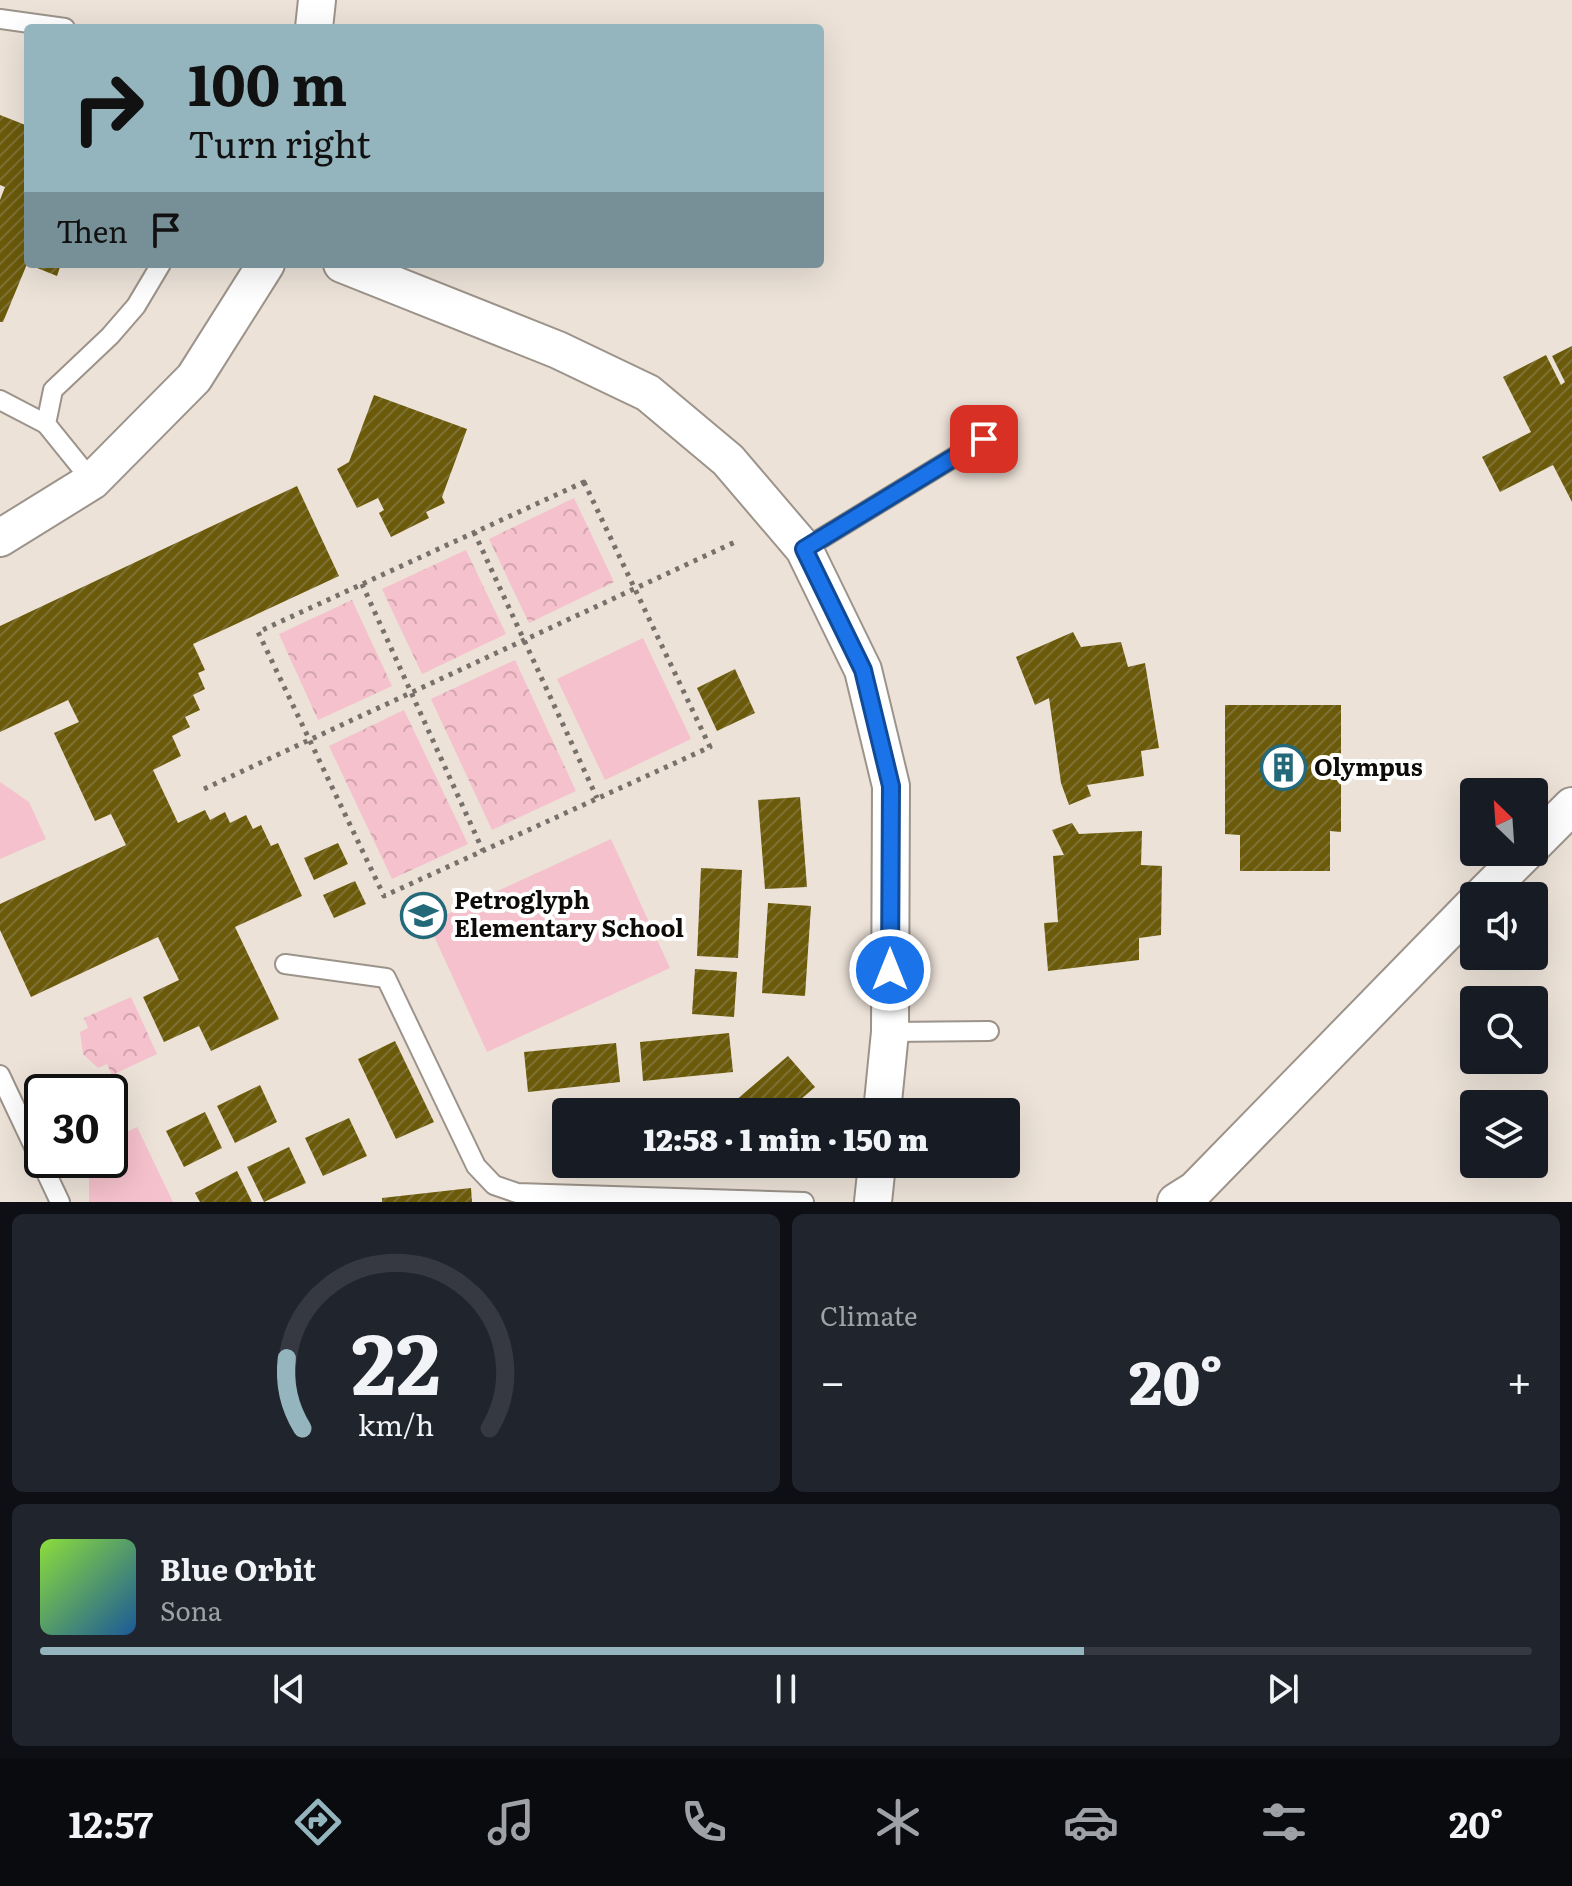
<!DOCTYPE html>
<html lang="en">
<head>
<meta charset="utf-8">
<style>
	:root { --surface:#171b24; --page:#20242c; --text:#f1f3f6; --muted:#9ea1a6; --line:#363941; --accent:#95b5be }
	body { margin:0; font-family:Literata,serif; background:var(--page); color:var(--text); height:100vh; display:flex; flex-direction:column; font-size:30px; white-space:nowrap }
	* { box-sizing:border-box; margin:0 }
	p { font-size:26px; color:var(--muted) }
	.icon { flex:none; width:44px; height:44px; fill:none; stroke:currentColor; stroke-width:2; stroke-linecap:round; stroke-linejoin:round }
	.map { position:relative; height:1202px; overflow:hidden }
	.drawer { display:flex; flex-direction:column; gap:12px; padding:12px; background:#0d0f14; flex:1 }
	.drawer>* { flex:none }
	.guide { position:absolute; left:24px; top:24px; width:800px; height:244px; border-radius:8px; box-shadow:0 8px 32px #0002; background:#95b5be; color:#111; overflow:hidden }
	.needle { width:52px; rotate:335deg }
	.controls { position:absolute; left:1460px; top:778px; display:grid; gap:16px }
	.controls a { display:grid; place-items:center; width:88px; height:88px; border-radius:8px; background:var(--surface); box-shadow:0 8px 32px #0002; font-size:40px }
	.speed { position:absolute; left:24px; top:1074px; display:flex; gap:16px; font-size:40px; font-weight:700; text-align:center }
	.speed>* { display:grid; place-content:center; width:104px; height:104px; border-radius:50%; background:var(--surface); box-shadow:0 8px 32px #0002; line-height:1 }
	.speed .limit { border:4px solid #111; border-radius:12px; background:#fff; color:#111 }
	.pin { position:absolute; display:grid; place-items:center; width:68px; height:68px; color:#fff; margin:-34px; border-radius:16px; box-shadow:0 4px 12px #0006 }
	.me { position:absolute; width:88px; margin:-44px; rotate:0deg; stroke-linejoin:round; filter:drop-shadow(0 0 6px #0008) }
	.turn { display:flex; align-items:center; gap:28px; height:168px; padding:0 32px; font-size:36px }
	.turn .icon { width:104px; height:104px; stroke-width:2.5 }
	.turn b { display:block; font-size:56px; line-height:68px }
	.then { display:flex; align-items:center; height:76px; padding:0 32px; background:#0003; gap:16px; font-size:30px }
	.big { font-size:60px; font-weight:800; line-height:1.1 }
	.drawer .widget { flex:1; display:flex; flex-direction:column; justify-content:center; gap:12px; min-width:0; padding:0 28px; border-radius:12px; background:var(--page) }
	.drawer .dial { align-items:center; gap:0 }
	.dial svg { height:208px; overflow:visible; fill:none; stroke:var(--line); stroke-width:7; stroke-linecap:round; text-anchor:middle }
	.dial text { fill:var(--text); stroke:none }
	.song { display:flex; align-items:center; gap:24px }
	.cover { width:96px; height:96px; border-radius:12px; background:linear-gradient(135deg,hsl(90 70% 55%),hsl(210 70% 35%)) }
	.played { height:8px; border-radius:4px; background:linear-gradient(90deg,var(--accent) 70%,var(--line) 70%) }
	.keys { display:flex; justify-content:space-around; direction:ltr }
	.heat { display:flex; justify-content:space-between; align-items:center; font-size:44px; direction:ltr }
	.drawer .tiles { flex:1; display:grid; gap:12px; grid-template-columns:1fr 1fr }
	.widget:last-child { grid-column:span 2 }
	.trip { position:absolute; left:552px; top:1098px; width:468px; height:80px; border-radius:8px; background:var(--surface); box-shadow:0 8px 32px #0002; font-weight:800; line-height:80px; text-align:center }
	.tabs { display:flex; height:128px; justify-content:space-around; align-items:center; background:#090b0e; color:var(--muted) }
	.tabs .icon { width:56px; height:56px }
	.tabs .on { color:var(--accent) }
	.tabs b { font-size:36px; color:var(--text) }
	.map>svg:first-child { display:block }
	.grass { fill:#f5c1cc }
	.park { fill:url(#park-crowns) }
	.building { fill:url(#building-hatch) }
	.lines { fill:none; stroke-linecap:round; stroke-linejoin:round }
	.lane-casing { stroke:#9c938a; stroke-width:22 }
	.street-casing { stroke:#9c938a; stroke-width:40 }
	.path { stroke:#78716b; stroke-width:5; stroke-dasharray:4 6; stroke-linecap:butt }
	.lane { stroke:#fff; stroke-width:18 }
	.street { stroke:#fff; stroke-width:36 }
	.route-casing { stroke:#114b97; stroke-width:20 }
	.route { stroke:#1a73e8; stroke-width:14 }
	.labels { text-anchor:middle; stroke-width:8; stroke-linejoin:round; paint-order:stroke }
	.poi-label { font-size:24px; font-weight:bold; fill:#0e0b08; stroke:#fff; text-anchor:start }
</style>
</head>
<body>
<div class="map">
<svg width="1572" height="1202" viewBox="0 0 1572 1202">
	<defs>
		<pattern id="park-crowns" width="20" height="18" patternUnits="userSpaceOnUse" patternTransform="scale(2)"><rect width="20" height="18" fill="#f5c1cc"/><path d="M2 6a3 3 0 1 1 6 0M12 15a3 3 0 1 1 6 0" fill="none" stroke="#d1a4ae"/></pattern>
		<pattern id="building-hatch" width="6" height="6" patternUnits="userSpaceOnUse" patternTransform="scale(2)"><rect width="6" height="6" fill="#6b5a0a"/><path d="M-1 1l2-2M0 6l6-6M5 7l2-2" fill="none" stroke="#7e7135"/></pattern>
	</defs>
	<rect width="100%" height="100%" fill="#ece2d8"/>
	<!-- grass -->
	<g class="grass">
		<path d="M 643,638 L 691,739 L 605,780 L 557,679 Z"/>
		<path d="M 0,782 L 29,802 L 46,839 L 0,859 Z"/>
		<path d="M 611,839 L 670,968 L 487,1052 L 428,923 Z"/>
		<path d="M 137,1127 L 173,1202 L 89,1202 L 89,1179 L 83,1163 L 110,1160 L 110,1140 Z"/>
	</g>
	<!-- park -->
	<g class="park">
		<path d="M 574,498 L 614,582 L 529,623 L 489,539 Z"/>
		<path d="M 466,550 L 506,634 L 422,674 L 382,589 Z"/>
		<path d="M 352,600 L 392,686 L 318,720 L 279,634 Z"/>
		<path d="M 515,660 L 576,791 L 492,830 L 431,699 Z"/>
		<path d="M 404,710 L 468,844 L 392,879 L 329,746 Z"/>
		<path d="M 131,997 L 157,1054 L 112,1075 L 107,1064 L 98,1068 L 83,1054 L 80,1032 L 88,1028 L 84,1018 Z"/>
	</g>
	<!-- building -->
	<g class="building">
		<path d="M 0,115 L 28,126 L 28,264 L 61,264 L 57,276 L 27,264 L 3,322 L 0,322 L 0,200 L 5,187 L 0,185 Z"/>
		<path d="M 1572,346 L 1572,502 L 1553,465 L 1500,492 L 1482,457 L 1531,432 L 1503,377 L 1546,355 L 1561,385 L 1565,382 L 1552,356 Z"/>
		<path d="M 374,395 L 467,429 L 442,497 L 445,503 L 426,512 L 429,518 L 391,537 L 379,513 L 384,510 L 378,498 L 357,508 L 337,469 L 349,462 Z"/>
		<path d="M 297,486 L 339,576 L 193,644 L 205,670 L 198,673 L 205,689 L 193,695 L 200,710 L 185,717 L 190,727 L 172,736 L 181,756 L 153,770 L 178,823 L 205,810 L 210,820 L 225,812 L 230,823 L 246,815 L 253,829 L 261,825 L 271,846 L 278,843 L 302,896 L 235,927 L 279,1019 L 211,1051 L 199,1026 L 164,1042 L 143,997 L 179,980 L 158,937 L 31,997 L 0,930 L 0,904 L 126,845 L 111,814 L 95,821 L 54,733 L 79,722 L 68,700 L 0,732 L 0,626 Z"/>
		<path d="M 1073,632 L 1081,647 L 1121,642 L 1128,667 L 1145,663 L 1159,748 L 1141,751 L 1144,776 L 1087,785 L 1091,796 L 1069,805 L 1061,783 L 1049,698 L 1035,705 L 1016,657 Z"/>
		<path d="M 735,669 L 755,713 L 717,731 L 697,688 Z"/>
		<path d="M 1225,705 L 1341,705 L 1341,832 L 1330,831 L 1330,871 L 1240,871 L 1240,835 L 1225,834 Z"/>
		<path d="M 800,797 L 807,887 L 765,889 L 758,800 Z"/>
		<path d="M 1072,823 L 1079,834 L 1142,831 L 1141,865 L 1162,866 L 1161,935 L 1139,938 L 1139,960 L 1048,971 L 1044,923 L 1058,922 L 1053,856 L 1064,855 L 1052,830 Z"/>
		<path d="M 338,843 L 348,864 L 314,880 L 304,858 Z"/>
		<path d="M 701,868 L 742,870 L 738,958 L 697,956 Z"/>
		<path d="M 355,881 L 366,904 L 334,918 L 323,895 Z"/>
		<path d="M 768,903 L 811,906 L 805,996 L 762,993 Z"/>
		<path d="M 695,969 L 737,972 L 734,1017 L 692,1014 Z"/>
		<path d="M 729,1033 L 733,1072 L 643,1081 L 640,1042 Z"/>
		<path d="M 395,1041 L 434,1122 L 396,1139 L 358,1059 Z"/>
		<path d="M 616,1043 L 620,1082 L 528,1092 L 524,1052 Z"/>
		<path d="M 788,1056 L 815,1087 L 786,1112 L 722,1112 Z"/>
		<path d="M 260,1085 L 277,1122 L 235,1143 L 217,1106 Z"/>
		<path d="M 205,1112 L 222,1148 L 184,1167 L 166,1131 Z"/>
		<rect x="560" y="1113" width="6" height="42"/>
		<path d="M 349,1118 L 367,1156 L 323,1176 L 305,1138 Z"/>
		<path d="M 289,1147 L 306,1183 L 264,1202 L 247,1167 Z"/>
		<path d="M 237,1171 L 252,1202 L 200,1202 L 195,1193 Z"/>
		<path d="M 471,1188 L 472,1202 L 382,1202 L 382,1198 Z"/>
	</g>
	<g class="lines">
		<defs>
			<g id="lane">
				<path d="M 0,19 L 65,28"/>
				<path d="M 0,400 L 46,424"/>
				<path d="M 92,481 L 46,424 L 53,390 L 110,336 L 136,306 L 161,264"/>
				<path d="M 804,549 L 984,439"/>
				<path d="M 285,964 L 386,978 L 476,1166 L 494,1185 L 517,1193 L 804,1202"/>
				<path d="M 890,1032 L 989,1031"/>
				<path d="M 0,1075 L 60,1202"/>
			</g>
			<g id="street">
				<path d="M 314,28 L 317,0"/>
				<path d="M 342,264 L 558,350 L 648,393 L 728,460 L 804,549 L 863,670 L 891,786 L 890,1032 L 882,1112"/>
				<path d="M 0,538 L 92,481 L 194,378 L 266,264"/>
				<path d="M 1534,844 L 1572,806"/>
				<path d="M 1482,896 L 1526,852"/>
				<path d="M 873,1202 L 877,1164"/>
				<path d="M 1176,1202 L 1195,1190 L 1474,904"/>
			</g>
		</defs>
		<!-- lane casing -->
		<use href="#lane" class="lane-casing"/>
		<!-- street casing -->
		<use href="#street" class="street-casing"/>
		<!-- path -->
		<g class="path">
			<path d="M 584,482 L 710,747 L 384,896 L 258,632 Z"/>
			<path d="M 474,532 L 597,798"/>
			<path d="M 362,584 L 483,851"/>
			<path d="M 204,789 L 735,542"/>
		</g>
		<!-- lane -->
		<use href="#lane" class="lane"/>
		<!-- street -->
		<use href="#street" class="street"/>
	</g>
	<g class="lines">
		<defs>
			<path id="route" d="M 890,970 L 891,786 L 863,670 L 804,549 L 984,439"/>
		</defs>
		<!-- route casing -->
		<use href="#route" class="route-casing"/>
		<!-- route -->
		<use href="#route" class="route"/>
	</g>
	<!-- icons -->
	<defs>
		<symbol id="building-ring" viewBox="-11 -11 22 22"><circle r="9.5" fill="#fff" stroke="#246979" stroke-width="1.5"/><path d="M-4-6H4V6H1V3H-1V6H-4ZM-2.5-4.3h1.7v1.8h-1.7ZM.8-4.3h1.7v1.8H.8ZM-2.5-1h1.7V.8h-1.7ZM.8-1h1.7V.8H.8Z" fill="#246979"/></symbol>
		<symbol id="school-ring" viewBox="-11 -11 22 22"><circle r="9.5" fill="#fff" stroke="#246979" stroke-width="1.5"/><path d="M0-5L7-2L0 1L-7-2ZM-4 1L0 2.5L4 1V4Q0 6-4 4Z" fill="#246979"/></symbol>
	</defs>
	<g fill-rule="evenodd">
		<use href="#building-ring" x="1258" y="742" width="51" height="51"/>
		<use href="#school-ring" x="398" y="890" width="51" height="51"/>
	</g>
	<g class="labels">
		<!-- poi labels -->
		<g class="poi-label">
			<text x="1314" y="776">Olympus</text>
			<text x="454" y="909">Petroglyph<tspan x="454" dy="28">Elementary School</tspan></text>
		</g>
	</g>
</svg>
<div class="controls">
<a><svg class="needle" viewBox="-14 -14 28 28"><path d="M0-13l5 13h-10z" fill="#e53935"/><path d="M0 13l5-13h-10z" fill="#9ea1a6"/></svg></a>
<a><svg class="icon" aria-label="sound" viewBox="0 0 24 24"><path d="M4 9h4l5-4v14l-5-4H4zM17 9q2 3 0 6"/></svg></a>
<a><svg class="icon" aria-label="search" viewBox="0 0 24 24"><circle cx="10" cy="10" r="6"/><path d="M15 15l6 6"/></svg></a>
<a><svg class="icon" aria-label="layers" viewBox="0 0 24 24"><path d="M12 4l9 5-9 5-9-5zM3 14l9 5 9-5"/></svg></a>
</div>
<div class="speed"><div class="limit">30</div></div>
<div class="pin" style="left:984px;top:439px;background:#d93025"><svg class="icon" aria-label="arrive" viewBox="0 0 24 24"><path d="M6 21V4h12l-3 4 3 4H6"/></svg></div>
<svg class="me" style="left:890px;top:970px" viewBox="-20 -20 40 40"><circle r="17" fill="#1a73e8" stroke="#fff" stroke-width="3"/><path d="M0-11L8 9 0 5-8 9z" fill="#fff"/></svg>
<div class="trip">12:58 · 1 min · 150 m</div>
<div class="guide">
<div class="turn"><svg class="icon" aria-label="right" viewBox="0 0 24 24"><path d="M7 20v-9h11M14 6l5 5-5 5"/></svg><div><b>100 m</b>Turn right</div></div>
<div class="then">Then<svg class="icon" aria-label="arrive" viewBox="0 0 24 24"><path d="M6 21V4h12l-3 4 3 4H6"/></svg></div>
</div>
</div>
<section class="drawer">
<div class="tiles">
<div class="widget dial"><svg viewBox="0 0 100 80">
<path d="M14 69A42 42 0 1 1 86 69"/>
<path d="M14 69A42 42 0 0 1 8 42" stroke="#95b5be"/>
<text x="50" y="56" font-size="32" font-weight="700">22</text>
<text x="50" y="72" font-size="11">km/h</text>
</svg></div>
<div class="widget"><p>Climate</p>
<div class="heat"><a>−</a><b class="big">20°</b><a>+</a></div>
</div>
<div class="widget">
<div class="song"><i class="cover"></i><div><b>Blue Orbit</b><p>Sona</p></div></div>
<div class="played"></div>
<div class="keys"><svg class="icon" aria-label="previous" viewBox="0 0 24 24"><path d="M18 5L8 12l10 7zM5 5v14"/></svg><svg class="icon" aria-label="pause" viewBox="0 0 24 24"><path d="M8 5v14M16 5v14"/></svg><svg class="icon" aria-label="next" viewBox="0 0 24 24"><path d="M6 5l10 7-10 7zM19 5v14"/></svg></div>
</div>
</div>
</section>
<nav class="tabs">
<b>12:57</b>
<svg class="icon on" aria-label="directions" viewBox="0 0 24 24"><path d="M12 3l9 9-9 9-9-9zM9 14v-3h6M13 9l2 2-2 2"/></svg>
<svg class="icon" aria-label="music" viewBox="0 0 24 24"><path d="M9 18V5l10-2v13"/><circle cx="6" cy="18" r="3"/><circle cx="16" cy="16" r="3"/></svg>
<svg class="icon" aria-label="phone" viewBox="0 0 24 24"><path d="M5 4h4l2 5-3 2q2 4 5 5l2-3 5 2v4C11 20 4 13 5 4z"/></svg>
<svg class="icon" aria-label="climate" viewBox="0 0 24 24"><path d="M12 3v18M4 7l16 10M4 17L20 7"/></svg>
<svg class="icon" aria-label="car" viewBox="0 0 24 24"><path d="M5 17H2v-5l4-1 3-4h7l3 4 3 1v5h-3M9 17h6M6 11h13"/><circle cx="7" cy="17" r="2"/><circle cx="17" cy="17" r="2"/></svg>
<svg class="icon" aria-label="filters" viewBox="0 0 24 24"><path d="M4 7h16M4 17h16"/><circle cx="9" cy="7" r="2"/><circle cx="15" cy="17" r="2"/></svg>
<b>20°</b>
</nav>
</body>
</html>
